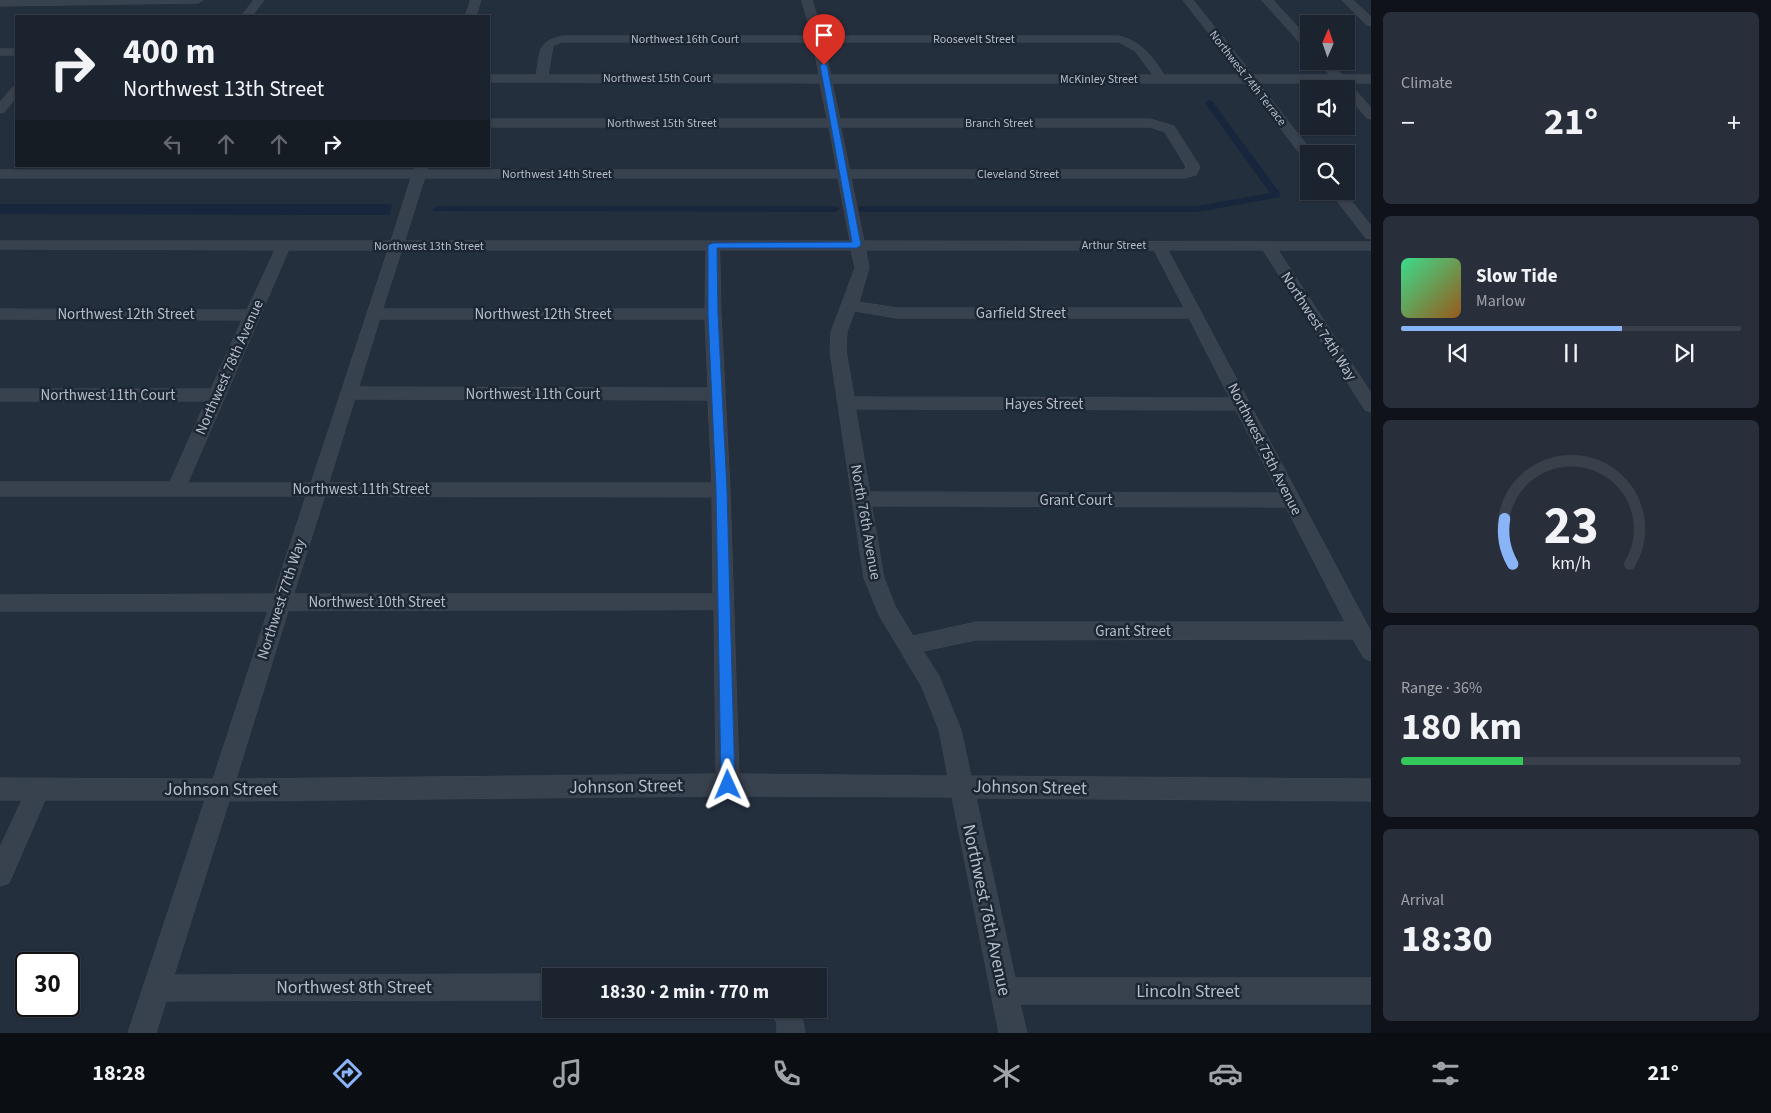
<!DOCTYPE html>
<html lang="en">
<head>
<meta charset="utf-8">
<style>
	:root { --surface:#1b232e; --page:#282f3a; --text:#f1f3f6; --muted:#a0a4aa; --line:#39404a; --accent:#8ab4f8 }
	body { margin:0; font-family:"Source Sans 3",sans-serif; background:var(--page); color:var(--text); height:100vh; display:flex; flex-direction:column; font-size:19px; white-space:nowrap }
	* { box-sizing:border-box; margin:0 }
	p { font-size:16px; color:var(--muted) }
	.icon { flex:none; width:28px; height:28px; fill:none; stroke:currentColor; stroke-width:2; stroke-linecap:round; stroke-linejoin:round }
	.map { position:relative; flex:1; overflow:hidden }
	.drawer { display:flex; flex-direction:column; gap:12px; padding:12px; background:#0f1319; width:400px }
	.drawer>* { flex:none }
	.banner { position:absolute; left:15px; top:15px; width:475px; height:152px; border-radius:0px; box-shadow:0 1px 4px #0004,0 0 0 1px var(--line); background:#1b232e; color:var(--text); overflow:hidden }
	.needle { width:32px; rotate:2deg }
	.tools { position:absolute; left:1300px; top:15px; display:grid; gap:10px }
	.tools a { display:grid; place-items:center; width:55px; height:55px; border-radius:0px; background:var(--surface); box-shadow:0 1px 4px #0004,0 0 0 1px var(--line); font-size:25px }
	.speed { position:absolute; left:15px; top:952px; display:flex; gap:10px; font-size:25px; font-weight:700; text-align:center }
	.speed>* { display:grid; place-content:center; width:65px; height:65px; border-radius:50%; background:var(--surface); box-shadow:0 1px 4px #0004,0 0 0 1px var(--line); line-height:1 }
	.speed .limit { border:2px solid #111; border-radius:8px; background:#fff; color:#111 }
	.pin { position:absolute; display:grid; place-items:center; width:42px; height:42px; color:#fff; margin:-51px -21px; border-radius:50% 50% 50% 0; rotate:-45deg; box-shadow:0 0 5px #0007 }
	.pin .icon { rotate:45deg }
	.me { position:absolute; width:55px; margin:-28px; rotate:359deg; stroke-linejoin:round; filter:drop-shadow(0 0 4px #0008) }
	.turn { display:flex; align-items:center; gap:18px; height:105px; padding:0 25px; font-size:22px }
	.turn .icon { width:65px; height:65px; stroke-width:2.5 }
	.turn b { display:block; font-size:35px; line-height:42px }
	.lanes { display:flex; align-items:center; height:48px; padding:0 25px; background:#0003; justify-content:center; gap:25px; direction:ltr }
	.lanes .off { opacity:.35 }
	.big { font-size:38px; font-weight:700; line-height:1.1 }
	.drawer .card { flex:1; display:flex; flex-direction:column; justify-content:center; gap:8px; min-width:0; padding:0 18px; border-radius:8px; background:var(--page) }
	.drawer .dial { align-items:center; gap:0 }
	.dial svg { height:130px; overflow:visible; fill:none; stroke:var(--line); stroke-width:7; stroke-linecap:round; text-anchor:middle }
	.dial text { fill:var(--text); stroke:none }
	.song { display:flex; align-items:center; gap:15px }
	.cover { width:60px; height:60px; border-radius:8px; background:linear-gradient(135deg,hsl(150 70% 55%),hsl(30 70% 35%)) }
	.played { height:5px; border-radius:2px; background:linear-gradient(90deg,var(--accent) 65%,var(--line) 65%) }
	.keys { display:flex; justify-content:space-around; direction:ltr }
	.heat { display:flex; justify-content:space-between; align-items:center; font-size:28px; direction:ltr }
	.charge { height:8px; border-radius:4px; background:linear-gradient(90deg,#34c759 36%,var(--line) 0) }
	.trip { position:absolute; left:542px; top:968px; width:285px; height:50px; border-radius:0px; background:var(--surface); box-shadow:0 1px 4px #0004,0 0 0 1px var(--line); font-weight:700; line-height:50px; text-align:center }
	.menu { display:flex; height:80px; justify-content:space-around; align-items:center; background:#0b0e12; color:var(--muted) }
	.menu .icon { width:35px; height:35px }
	.menu .active { color:var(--accent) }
	.menu b { font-size:22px; color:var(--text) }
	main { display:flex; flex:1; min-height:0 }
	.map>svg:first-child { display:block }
	.water { fill:#17263c }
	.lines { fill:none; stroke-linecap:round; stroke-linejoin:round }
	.canal { fill:#17263c; fill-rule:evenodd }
	.minor-casing { stroke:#414a57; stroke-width:1 }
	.minor { fill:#38414e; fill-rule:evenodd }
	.route { fill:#1a73e8; stroke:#114b97 }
	.labels { text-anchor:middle; stroke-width:5; stroke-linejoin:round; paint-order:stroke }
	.far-street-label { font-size:12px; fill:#b4bcc9; stroke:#1d2633 }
	.street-label { font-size:15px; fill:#b4bcc9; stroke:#1d2633 }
	.near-street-label { font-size:18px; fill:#b4bcc9; stroke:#1d2633 }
</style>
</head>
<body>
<main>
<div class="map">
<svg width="1371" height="1033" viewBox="0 0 1371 1033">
	<rect width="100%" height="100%" fill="#242f3e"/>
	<!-- water -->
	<path class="water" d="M 0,204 L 385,204 L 392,205 L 389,215 L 385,215 L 0,214 Z"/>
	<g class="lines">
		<!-- canal -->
		<g class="canal">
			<path d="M 1209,100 L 1212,101 L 1280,193 L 1280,197 L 1198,212 L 861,212 L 856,209 L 861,206 L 1198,206 L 1270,193 L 1205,103 Z"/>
			<path d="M 438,206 L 835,206 L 840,209 L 835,212 L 434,211 L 433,209 Z"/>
		</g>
		<defs>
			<g id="minor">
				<path d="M 0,0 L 203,0 L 198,3 L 0,6 Z"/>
				<path d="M 254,0 L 264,0 L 252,16 L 242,16 Z"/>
				<path d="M 471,0 L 481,0 L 476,16 L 466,16 Z"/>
				<path d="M 802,0 L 812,0 L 823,36 L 1119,36 C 1142,42 1152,56 1164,75 L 1241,75 L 1183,0 L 1193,0 L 1253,75 L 1330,75 L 1317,61 L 1329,61 L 1342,75 L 1371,75 L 1371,83 L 1349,83 L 1371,108 L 1371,119 L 1367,118 L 1346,94 L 1346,89 L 1341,89 L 1336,83 L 1258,83 L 1314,154 L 1309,154 L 1309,160 L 1304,159 L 1246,83 L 832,83 L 840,119 L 1150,119 L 1174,126 L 1200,167 L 1196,175 L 1184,178 L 851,178 L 864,241 L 1371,242 L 1371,250 L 1278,250 L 1371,393 L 1371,412 L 1365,410 L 1263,250 L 1168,250 L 1370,630 L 1371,661 L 1364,658 L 1353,639 L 976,640 L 923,651 L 939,676 L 961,730 L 971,776 L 1371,779 L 1371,801 L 976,798 L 1015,978 L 1371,978 L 1371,1004 L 1020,1004 L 1027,1033 L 999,1033 L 952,797 L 728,796 L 229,801 L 174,975 L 551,974 L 557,976 L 551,976 L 551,1000 L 166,1001 L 156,1033 L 128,1033 L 205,800 L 45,800 L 9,883 L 0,886 L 0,847 L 22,800 L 0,800 L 0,778 L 213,779 L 268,611 L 0,611 L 0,595 L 274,594 L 306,496 L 0,496 L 0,482 L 170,482 L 206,401 L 0,401 L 0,389 L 211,389 L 242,320 L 0,319 L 0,309 L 247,310 L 275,250 L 0,249 L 0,241 L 391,241 L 411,178 L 0,178 L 0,170 L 414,170 L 415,166 L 428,166 L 427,170 L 837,170 L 829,127 L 489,127 L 489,119 L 827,119 L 820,83 L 489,82 L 489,75 L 536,75 C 541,51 536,42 563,36 L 812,36 ZM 563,42 L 813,42 L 819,75 L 548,75 L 553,46 ZM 824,42 L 1119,42 L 1135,51 L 1153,75 L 831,75 ZM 841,127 L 1150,127 L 1165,132 L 1186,167 L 1183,170 L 850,170 ZM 425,178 L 838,178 L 850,241 L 405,241 ZM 289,250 L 388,250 L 311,483 L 188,483 ZM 402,250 L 706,250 L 705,309 L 383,309 ZM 720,250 L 851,250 L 855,268 L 831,332 L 830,351 L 864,578 L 879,615 L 922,687 L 939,730 L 948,776 L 739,774 L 730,490 L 721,314 ZM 866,250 L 1154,250 L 1184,308 L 897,308 L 859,302 L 869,268 ZM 855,311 L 897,318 L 1189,318 L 1230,398 L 854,397 L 846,351 L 847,332 ZM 380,319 L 705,319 L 708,388 L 359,387 ZM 355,399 L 708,400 L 712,483 L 329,483 ZM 856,409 L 1236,410 L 1279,493 L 870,492 ZM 325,496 L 712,497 L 713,594 L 294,594 ZM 872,506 L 1286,507 L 1345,622 L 976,622 L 913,636 L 895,606 L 884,578 ZM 714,610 L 716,774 L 236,779 L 288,611 Z"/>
				<path d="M 1262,0 L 1273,0 L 1309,39 L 1309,49 L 1305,48 Z"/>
				<path d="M 1342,0 L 1353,0 L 1371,17 L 1371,26 L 1367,25 Z"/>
				<rect x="0" y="49" width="16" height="6"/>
				<path d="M 16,87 L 16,98 L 4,112 L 0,113 L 0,102 L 12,88 Z"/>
				<path d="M 1330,191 L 1344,191 L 1371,226 L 1371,239 L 1366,238 Z"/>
				<path d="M 770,1009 L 797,1009 L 803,1022 L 805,1033 L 777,1033 L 777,1024 Z"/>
			</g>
		</defs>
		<!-- minor casing -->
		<use href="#minor" class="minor-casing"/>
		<!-- minor -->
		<use href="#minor" class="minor"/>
	</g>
	<!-- route -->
	<path class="route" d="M 824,63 L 827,65 L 861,245 L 857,248 L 717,248 L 718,314 L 727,490 L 735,785 L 733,790 L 728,792 L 723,790 L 721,785 L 716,490 L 708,314 L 708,245 L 713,243 L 852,242 L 820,65 Z"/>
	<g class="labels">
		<!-- far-street labels -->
		<g class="far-street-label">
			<text x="685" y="43">Northwest 16th Court</text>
			<text x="974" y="43">Roosevelt Street</text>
			<text x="657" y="82">Northwest 15th Court</text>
			<text transform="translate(1248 78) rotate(52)" y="4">Northwest 74th Terrace</text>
			<text x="1099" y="83">McKinley Street</text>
			<text x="662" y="127">Northwest 15th Street</text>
			<text x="999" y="127">Branch Street</text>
			<text x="557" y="178">Northwest 14th Street</text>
			<text x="1018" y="178">Cleveland Street</text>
			<text x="1114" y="249">Arthur Street</text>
			<text x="429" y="250">Northwest 13th Street</text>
		</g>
		<!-- street labels -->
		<g class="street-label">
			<text x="1021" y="318">Garfield Street</text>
			<text x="126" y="319">Northwest 12th Street</text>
			<text x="543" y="319">Northwest 12th Street</text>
			<text transform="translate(1319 326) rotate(57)" y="5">Northwest 74th Way</text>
			<text transform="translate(229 367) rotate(-66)" y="5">Northwest 78th Avenue</text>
			<text x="533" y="399">Northwest 11th Court</text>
			<text x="108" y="400">Northwest 11th Court</text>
			<text x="1044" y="409">Hayes Street</text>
			<text transform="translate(1265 449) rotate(63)" y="5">Northwest 75th Avenue</text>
			<text x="361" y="494">Northwest 11th Street</text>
			<text x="1076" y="505">Grant Court</text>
			<text transform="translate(866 522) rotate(80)" y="5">North 76th Avenue</text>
			<text transform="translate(281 599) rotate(-72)" y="5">Northwest 77th Way</text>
			<text x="377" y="607">Northwest 10th Street</text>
			<text x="1133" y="636">Grant Street</text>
		</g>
		<!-- near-street labels -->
		<g class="near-street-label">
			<text transform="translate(626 786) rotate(-1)" y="6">Johnson Street</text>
			<text transform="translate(1030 787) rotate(1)" y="6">Johnson Street</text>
			<text x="221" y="795">Johnson Street</text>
			<text transform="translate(987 910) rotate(78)" y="6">Northwest 76th Avenue</text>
			<text x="354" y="993">Northwest 8th Street</text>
			<text x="1188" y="997">Lincoln Street</text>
		</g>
	</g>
</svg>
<div class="tools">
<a><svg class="needle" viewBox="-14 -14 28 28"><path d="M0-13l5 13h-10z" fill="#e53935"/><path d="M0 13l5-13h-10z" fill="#a0a4aa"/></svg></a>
<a><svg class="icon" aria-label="sound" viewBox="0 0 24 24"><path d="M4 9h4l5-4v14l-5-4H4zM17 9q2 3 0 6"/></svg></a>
<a><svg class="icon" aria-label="search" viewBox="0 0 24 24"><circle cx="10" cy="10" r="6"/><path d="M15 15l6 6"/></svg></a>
</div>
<div class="speed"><div class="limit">30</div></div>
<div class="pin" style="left:824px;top:65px;background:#d93025"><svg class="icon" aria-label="arrive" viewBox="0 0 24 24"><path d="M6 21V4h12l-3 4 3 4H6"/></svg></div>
<svg class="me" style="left:728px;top:785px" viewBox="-20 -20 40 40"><path d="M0-17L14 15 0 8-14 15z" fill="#1a73e8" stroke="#fff" stroke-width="4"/></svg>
<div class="trip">18:30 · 2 min · 770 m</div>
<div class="banner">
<div class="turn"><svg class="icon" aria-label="right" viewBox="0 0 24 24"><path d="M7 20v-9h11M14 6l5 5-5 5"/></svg><div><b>400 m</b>Northwest 13th Street</div></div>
<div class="lanes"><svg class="icon off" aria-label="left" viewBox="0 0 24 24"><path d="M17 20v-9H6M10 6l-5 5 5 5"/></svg><svg class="icon off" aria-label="ahead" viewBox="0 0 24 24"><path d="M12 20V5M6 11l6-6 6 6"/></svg><svg class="icon off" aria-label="ahead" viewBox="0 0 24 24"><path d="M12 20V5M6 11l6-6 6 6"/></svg><svg class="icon" aria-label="right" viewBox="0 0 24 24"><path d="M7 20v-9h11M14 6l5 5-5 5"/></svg></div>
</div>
</div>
<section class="drawer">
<div class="card"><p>Climate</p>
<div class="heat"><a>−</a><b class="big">21°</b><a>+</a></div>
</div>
<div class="card">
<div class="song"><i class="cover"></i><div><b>Slow Tide</b><p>Marlow</p></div></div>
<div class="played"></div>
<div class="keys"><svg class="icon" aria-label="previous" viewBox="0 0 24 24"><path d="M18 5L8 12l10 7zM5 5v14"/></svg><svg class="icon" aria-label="pause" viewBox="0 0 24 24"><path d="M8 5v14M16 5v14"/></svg><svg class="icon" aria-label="next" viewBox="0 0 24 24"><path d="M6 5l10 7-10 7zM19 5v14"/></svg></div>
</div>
<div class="card dial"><svg viewBox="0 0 100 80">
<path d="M14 69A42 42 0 1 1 86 69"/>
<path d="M14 69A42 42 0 0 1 9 41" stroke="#8ab4f8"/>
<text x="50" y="56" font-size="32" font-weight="700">23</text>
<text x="50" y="72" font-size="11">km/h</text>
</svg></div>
<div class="card"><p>Range · 36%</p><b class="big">180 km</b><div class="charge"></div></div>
<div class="card"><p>Arrival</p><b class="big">18:30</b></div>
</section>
</main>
<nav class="menu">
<b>18:28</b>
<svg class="icon active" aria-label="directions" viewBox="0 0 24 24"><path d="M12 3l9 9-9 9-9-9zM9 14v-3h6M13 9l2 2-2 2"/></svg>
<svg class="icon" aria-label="music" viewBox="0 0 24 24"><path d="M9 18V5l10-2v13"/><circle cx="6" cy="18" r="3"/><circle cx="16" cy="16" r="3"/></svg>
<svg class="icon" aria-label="phone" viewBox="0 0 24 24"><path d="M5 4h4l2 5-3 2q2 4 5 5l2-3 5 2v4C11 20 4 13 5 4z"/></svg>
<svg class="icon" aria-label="climate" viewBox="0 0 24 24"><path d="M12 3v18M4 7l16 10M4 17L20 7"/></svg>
<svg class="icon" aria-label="car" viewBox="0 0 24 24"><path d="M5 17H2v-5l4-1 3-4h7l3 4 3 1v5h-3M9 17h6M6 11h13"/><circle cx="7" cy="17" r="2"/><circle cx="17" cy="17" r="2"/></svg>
<svg class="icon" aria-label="filters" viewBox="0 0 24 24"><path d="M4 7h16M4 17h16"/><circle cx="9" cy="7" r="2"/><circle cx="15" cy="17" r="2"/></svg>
<b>21°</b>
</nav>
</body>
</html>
